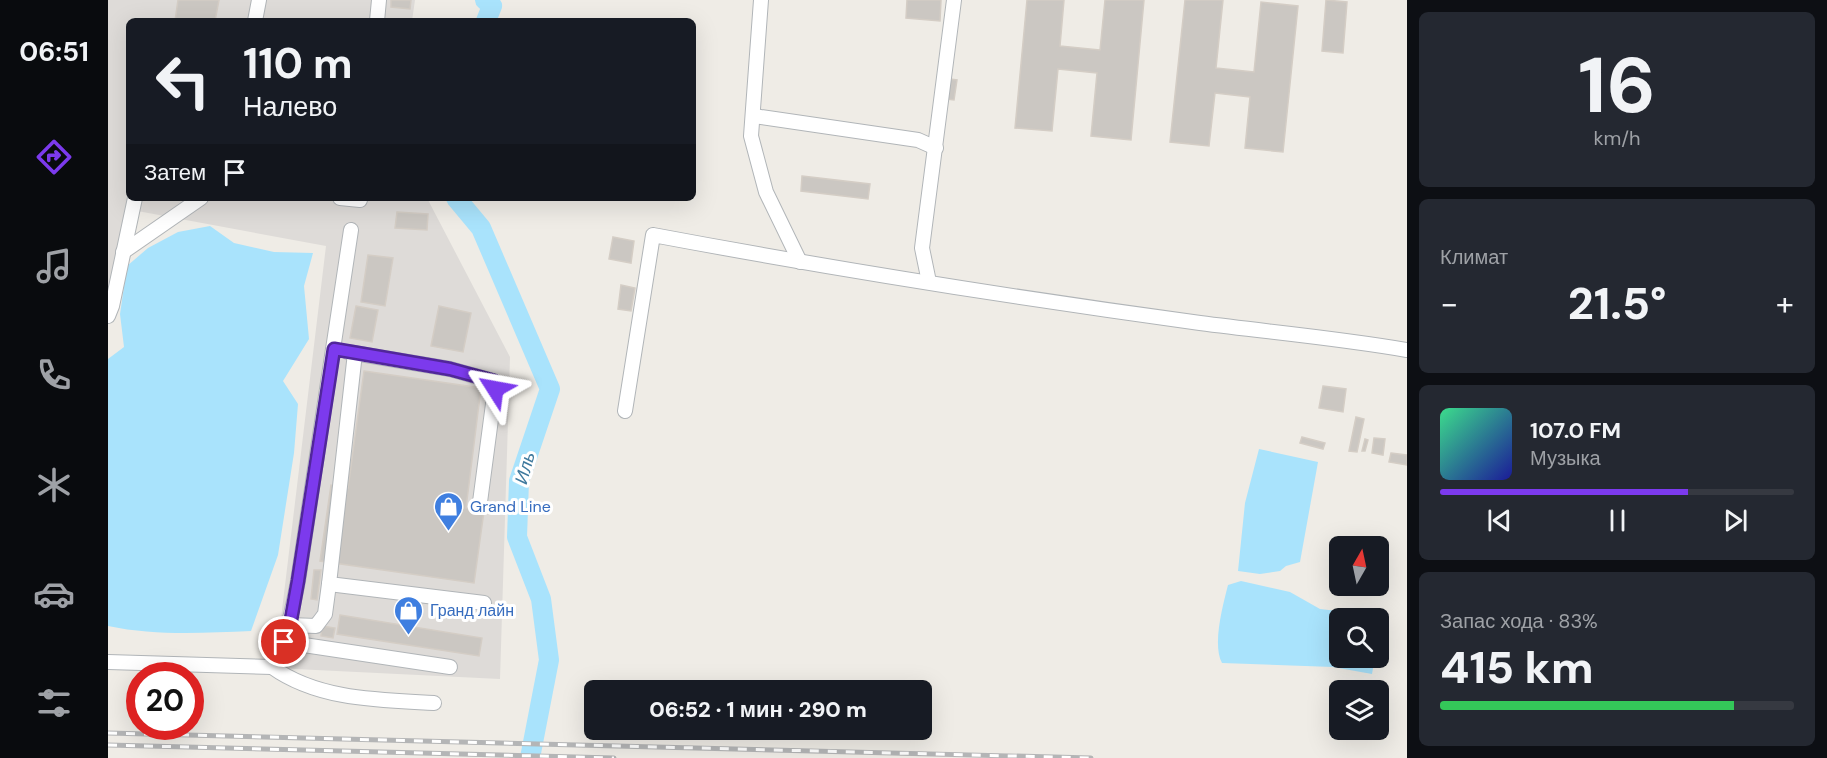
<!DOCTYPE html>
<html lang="ru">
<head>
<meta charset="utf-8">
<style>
	:root { --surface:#171b24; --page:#242831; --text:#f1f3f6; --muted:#9ea1a6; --line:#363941; --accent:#7c3aed }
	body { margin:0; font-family:"DM Sans",sans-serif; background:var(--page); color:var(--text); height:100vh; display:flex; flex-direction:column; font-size:22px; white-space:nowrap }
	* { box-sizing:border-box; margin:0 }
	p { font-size:20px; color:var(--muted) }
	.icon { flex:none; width:33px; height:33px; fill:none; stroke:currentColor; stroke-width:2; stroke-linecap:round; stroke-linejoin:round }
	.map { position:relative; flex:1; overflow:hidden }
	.details { display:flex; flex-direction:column; gap:12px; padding:12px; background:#0d0f14; width:420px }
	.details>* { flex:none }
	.top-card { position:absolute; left:18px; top:18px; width:570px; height:183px; border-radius:9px; box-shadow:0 6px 24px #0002; background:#171b24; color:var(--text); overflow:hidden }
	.needle { width:39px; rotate:9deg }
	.tools { position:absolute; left:1221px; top:536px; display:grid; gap:12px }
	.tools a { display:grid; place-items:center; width:60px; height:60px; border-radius:9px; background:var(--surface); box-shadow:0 6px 24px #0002; font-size:30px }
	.speed { position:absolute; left:18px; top:662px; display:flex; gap:12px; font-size:30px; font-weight:700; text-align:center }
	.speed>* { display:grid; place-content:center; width:78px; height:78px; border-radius:50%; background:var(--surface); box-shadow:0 6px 24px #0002; line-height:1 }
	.speed .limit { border:9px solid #d22; background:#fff; color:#111 }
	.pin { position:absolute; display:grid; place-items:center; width:51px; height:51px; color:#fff; margin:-26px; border:3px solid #fff; border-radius:50%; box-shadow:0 2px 6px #0007 }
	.me { position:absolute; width:66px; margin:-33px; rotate:304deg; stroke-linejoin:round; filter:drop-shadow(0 0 4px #0008) }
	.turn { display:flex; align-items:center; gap:21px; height:126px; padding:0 18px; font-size:27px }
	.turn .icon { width:78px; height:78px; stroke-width:2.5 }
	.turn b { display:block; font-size:42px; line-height:51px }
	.then { display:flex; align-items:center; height:57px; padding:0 18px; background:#0003; gap:12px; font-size:22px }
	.big { font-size:45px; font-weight:800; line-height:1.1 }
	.details .card { flex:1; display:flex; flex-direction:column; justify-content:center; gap:9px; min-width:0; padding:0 21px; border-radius:9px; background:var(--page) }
	.details .dial { align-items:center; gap:0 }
	.dial b { font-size:78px; line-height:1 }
	.song { display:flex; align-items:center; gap:18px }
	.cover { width:72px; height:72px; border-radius:9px; background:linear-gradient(135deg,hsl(150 70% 55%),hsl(240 70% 35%)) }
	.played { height:6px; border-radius:3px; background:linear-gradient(90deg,var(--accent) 70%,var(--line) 70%) }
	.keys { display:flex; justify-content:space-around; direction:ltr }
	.heat { display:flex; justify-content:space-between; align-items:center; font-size:33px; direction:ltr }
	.charge { height:9px; border-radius:4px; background:linear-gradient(90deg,#34c759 83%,var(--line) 0) }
	.trip { position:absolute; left:476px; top:680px; width:348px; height:60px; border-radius:9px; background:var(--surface); box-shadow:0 6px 24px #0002; font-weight:800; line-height:60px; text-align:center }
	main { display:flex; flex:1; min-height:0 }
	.tabs { display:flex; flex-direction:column; width:108px; justify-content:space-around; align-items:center; background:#090b0e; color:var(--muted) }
	.tabs .icon { width:42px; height:42px }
	.tabs .active { color:var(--accent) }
	.tabs b { font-size:27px; color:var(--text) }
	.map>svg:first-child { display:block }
	.industrial { fill:#dedbd8 }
	.water { fill:#a9e3fc }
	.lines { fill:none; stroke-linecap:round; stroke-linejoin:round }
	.river { stroke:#a9e3fc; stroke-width:20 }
	.building { fill:#cbc7c2; stroke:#d4cdc5; stroke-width:1.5 }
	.minor-casing { stroke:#b1b5b8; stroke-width:16 }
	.minor { stroke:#fff; stroke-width:14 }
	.rail-casing { stroke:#b4b5b6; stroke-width:5 }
	.rail { stroke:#fff; stroke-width:3; stroke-dasharray:9; stroke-linecap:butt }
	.route-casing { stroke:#51269a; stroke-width:15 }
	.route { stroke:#7c3aed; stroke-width:10 }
	.labels { text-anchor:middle; stroke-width:6; stroke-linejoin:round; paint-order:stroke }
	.shop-label { font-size:16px; fill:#366cbe; stroke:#fff; text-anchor:start }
	.water-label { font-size:18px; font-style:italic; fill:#3f7a9e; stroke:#fff }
</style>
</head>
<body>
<main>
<nav class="tabs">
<b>06:51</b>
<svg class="icon active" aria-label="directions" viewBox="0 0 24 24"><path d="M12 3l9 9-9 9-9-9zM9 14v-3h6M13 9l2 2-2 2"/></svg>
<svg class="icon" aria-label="music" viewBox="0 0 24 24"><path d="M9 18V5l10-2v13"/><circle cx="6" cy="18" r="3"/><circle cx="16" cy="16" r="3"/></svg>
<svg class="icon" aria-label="phone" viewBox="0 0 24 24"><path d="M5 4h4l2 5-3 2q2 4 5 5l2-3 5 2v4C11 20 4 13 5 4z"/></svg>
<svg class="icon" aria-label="climate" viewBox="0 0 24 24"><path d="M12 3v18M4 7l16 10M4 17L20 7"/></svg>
<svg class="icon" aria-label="car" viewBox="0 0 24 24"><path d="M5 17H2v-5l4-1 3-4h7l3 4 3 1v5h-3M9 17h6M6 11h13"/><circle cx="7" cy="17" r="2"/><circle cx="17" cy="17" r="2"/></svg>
<svg class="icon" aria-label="filters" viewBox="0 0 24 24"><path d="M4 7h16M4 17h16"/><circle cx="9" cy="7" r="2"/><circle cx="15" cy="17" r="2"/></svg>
</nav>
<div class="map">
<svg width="1299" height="758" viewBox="0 0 1299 758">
	<rect width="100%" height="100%" fill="#efece6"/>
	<!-- industrial -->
	<path class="industrial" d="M 0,0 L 307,0 L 304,21 L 21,21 L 21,198 L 319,198 L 402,357 L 392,679 L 167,668 L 218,246 L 24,210 L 0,306 Z"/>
	<!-- water -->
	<g class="water">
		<path d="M 102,226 L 126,243 L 166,252 L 205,253 L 196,286 L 201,339 L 175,381 L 190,404 L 186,453 L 170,555 L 143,631 C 95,633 47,636 0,626 L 0,359 L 16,347 L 12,314 L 19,266 L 40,248 L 70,232 Z"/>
		<path d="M 1151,449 L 1210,462 L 1192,562 L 1178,566 L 1172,571 L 1152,574 L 1130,571 L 1137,503 Z"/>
		<path d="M 1133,581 L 1182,592 L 1212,609 L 1256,614 L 1264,618 L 1232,618 L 1232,657 L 1267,657 L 1264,674 L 1225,667 L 1114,663 C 1104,645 1115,605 1120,585 Z"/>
	</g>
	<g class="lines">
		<!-- river -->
		<g class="river">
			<path d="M 377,0 L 384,6 L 378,21"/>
			<path d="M 348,198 L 373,228 L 442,389 L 411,481 L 409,537 L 433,599 L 441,660 L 422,758"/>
		</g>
	</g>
	<!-- building -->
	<g class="building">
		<path d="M 70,0 L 111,0 L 107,21 L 67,21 Z"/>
		<path d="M 283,0 L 303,0 L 302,9 L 283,7 Z"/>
		<path d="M 799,0 L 833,0 L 832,21 L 798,18 Z"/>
		<path d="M 919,0 L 956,0 L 952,46 L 992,50 L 997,0 L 1036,0 L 1023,140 L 983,136 L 989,73 L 950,69 L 944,131 L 907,128 Z"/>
		<path d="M 1077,0 L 1115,0 L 1108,68 L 1146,72 L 1153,2 L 1190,6 L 1175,152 L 1137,148 L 1142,97 L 1107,93 L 1101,146 L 1062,142 Z"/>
		<path d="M 1218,0 L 1239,2 L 1235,53 L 1214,51 Z"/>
		<path d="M 842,79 L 849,80 L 846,100 L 839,99 Z"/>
		<path d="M 694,176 L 762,184 L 760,199 L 693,191 Z"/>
		<path d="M 289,212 L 320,214 L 319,230 L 287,228 Z"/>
		<path d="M 505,237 L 526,241 L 523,263 L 501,259 Z"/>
		<path d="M 260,255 L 285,258 L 277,306 L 253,302 Z"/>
		<path d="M 513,285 L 527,288 L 523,311 L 510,309 Z"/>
		<path d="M 248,306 L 270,310 L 264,342 L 242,338 Z"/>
		<path d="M 331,306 L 363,313 L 355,352 L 323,346 Z"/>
		<path d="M 256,371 L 373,388 L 358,508 L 376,511 L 366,583 L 212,561 L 223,485 L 240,488 Z"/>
		<path d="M 1215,386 L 1238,389 L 1235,412 L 1211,408 Z"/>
		<path d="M 1248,417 L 1256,419 L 1249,452 L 1241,451 Z"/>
		<path d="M 1194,437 L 1217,443 L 1215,449 L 1192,443 Z"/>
		<path d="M 1266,438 L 1277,439 L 1275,455 L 1264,453 Z"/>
		<path d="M 1257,439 L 1260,440 L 1257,451 L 1254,451 Z"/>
		<path d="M 1283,453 L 1299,455 L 1299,465 L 1281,462 Z"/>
		<path d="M 206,570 L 213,570 L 209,600 L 203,599 Z"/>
		<path d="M 232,615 L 374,638 L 371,656 L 229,634 Z"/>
		<path d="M 214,626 L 227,628 L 225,638 L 213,636 Z"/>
	</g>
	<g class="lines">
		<defs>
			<g id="minor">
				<path d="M 653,0 L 643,136 L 658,192 L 692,262"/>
				<path d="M 147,21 L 151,0"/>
				<path d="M 269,21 L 271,0"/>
				<path d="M 646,116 L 810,140 L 828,148"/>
				<path d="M 232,198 L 252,200 L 252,198"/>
				<path d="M 15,252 L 93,198"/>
				<path d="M 821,282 L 814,248 L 846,0"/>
				<path d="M 0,316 L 4,306 L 27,198"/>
				<path d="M 240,352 L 342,369 L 385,381 L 387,389 L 372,502"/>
				<path d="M 247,353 L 221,584 L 376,603"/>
				<path d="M 517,411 L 545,235 C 726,269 909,298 1092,323 C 1161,332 1230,338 1299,350"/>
				<path d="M 182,625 L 208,626 L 217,614 L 221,584"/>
				<path d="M 176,642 L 342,667"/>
				<path d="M 0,662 L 164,667 C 180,635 183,616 190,581 L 243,230"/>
				<path d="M 164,667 C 210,700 271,700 326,703"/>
			</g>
		</defs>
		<!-- minor casing -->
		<use href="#minor" class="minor-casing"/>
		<!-- minor -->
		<use href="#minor" class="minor"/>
		<defs>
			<g id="rail">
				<path d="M 0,733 L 983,758"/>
				<path d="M 0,745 L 506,758"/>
			</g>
		</defs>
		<!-- rail casing -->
		<use href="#rail" class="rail-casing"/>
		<!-- rail -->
		<use href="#rail" class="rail"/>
	</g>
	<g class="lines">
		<defs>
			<path id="route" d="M 176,642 L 182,625 L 190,581 L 226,349 L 342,369 L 386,381 L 387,389"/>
		</defs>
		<!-- route casing -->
		<use href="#route" class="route-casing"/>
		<!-- route -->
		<use href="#route" class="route"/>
	</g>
	<!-- icons -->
	<defs>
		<symbol id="shop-pin" viewBox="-11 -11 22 30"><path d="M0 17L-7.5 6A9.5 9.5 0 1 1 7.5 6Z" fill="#3f7fe0" stroke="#fff"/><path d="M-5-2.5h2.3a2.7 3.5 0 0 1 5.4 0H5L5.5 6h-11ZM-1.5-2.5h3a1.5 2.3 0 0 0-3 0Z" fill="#fff"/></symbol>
	</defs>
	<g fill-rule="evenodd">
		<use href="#shop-pin" x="324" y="490" width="33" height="45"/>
		<use href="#shop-pin" x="284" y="594" width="33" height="45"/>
	</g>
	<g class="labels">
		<!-- shop labels -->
		<g class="shop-label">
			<text x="362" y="512">Grand Line</text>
			<text x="322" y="616">Гранд лайн</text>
		</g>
		<!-- water labels -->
		<g class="water-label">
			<text transform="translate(417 468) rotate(-75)" y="6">Иль</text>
		</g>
	</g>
</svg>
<div class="tools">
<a><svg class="needle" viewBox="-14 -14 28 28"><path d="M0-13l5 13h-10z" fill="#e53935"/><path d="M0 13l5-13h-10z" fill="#9ea1a6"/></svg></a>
<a><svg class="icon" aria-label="search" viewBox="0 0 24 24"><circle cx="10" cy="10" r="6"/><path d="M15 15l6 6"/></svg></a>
<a><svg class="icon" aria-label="layers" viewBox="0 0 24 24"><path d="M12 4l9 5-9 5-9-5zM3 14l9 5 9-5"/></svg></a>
</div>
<div class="speed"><div class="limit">20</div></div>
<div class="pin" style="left:176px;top:642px;background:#d93025"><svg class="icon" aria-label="arrive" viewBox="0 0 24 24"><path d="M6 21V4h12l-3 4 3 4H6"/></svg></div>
<svg class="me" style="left:387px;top:389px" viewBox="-20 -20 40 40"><path d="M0-17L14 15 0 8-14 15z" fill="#7c3aed" stroke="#fff" stroke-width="4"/></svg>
<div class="trip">06:52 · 1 мин · 290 m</div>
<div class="top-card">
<div class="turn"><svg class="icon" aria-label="left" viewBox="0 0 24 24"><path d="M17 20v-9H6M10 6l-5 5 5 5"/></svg><div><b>110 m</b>Налево</div></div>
<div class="then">Затем<svg class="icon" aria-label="arrive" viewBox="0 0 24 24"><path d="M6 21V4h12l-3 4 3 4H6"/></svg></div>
</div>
</div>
<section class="details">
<div class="card dial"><b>16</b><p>km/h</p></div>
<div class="card"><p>Климат</p>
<div class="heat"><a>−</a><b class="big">21.5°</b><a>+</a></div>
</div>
<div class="card">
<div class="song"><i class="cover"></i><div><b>107.0 FM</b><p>Музыка</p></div></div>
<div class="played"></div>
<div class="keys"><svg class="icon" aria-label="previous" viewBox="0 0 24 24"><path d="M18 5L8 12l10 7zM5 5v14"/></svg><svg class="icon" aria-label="pause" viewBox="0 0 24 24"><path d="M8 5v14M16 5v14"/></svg><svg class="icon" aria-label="next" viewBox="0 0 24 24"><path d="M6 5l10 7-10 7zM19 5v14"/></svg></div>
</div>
<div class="card"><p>Запас хода · 83%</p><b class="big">415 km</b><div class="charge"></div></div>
</section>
</main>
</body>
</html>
